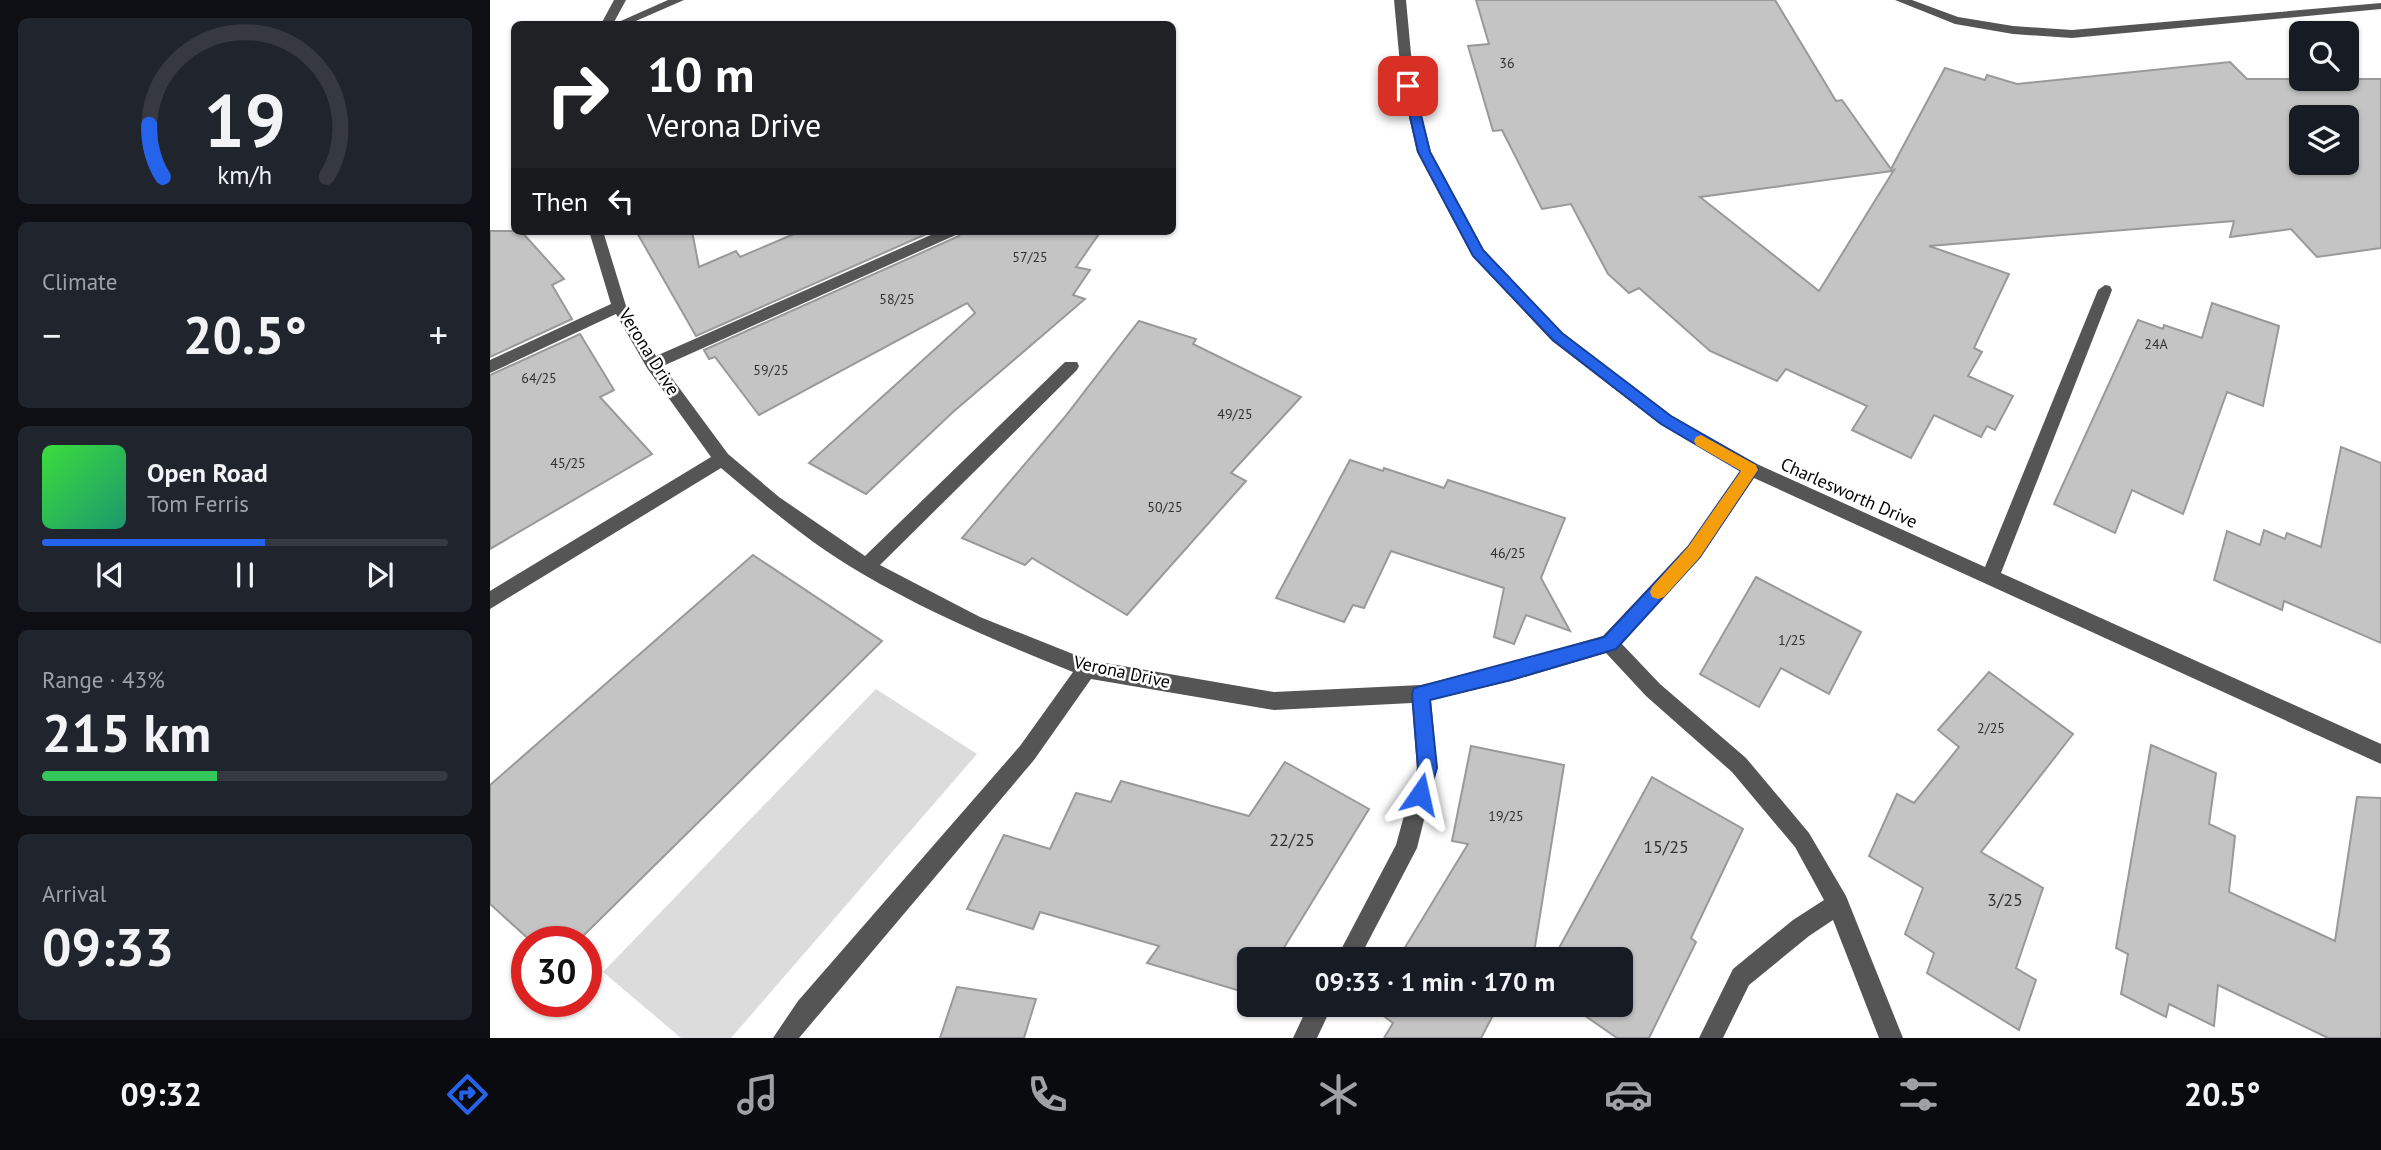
<!DOCTYPE html>
<html lang="en">
<head>
<meta charset="utf-8">
<style>
	:root { --surface:#171b24; --page:#20242c; --text:#f1f3f6; --muted:#9ea1a6; --line:#363941; --accent:#2563eb }
	body { margin:0; font-family:"PT Sans",sans-serif; background:var(--page); color:var(--text); height:100vh; display:flex; flex-direction:column; font-size:26px; white-space:nowrap }
	* { box-sizing:border-box; margin:0 }
	p { font-size:23px; color:var(--muted) }
	.icon { flex:none; width:38px; height:38px; fill:none; stroke:currentColor; stroke-width:2; stroke-linecap:round; stroke-linejoin:round }
	.map { position:relative; flex:1; overflow:hidden }
	.details { display:flex; flex-direction:column; gap:18px; padding:18px; background:#0d0f14; width:490px }
	.details>* { flex:none }
	.hud { position:absolute; left:21px; top:21px; width:665px; height:214px; border-radius:10px; box-shadow:0 2px 5px #0004; background:#202124; color:#fff; overflow:hidden }
	.buttons { position:absolute; left:1799px; top:21px; display:grid; gap:14px }
	.buttons a { display:grid; place-items:center; width:70px; height:70px; border-radius:10px; background:var(--surface); box-shadow:0 2px 5px #0004; font-size:35px }
	.speed { position:absolute; left:21px; top:926px; display:flex; gap:14px; font-size:35px; font-weight:700; text-align:center }
	.speed>* { display:grid; place-content:center; width:91px; height:91px; border-radius:50%; background:var(--surface); box-shadow:0 2px 5px #0004; line-height:1 }
	.speed .limit { border:10px solid #d22; background:#fff; color:#111 }
	.pin { position:absolute; display:grid; place-items:center; width:60px; height:60px; color:#fff; margin:-30px; border-radius:14px; box-shadow:0 4px 10px #0006 }
	.me { position:absolute; width:77px; margin:-38px; rotate:11deg; stroke-linejoin:round; filter:drop-shadow(0 0 5px #0008) }
	.turn { display:flex; align-items:center; gap:24px; height:147px; padding:0 21px; font-size:32px }
	.turn .icon { width:91px; height:91px; stroke-width:2.5 }
	.turn b { display:block; font-size:49px; line-height:60px }
	.then { display:flex; align-items:center; height:66px; padding:0 21px; background:#0003; gap:14px; font-size:26px }
	.big { font-size:52px; font-weight:700; line-height:1.1 }
	.details .card { flex:1; display:flex; flex-direction:column; justify-content:center; gap:10px; min-width:0; padding:0 24px; border-radius:10px; background:var(--page) }
	.details .dial { align-items:center; gap:0 }
	.dial svg { height:182px; overflow:visible; fill:none; stroke:var(--line); stroke-width:7; stroke-linecap:round; text-anchor:middle }
	.dial text { fill:var(--text); stroke:none }
	.song { display:flex; align-items:center; gap:21px }
	.cover { width:84px; height:84px; border-radius:10px; background:linear-gradient(135deg,hsl(120 70% 55%),hsl(160 70% 35%)) }
	.played { height:7px; border-radius:4px; background:linear-gradient(90deg,var(--accent) 55%,var(--line) 55%) }
	.keys { display:flex; justify-content:space-around; direction:ltr }
	.heat { display:flex; justify-content:space-between; align-items:center; font-size:38px; direction:ltr }
	.charge { height:10px; border-radius:5px; background:linear-gradient(90deg,#34c759 43%,var(--line) 0) }
	.trip { position:absolute; left:747px; top:947px; width:396px; height:70px; border-radius:10px; background:var(--surface); box-shadow:0 2px 5px #0004; font-weight:700; line-height:70px; text-align:center }
	.menu { display:flex; height:112px; justify-content:space-around; align-items:center; background:#090b0e; color:var(--muted) }
	.menu .icon { width:49px; height:49px }
	.menu .on { color:var(--accent) }
	.menu b { font-size:32px; color:var(--text) }
	main { display:flex; flex:1; min-height:0 }
	.map>svg:first-child { display:block }
	.green { fill:#dcdcdc }
	.building { fill:#c4c4c4; stroke:#999; stroke-width:2; fill-rule:evenodd }
	.lines { fill:none; stroke-linecap:round; stroke-linejoin:round }
	.minor { fill:#555; fill-rule:evenodd }
	.route { fill:#2563eb; stroke:#184099; stroke-width:2 }
	.slow { fill:#f59e0b }
	.labels { text-anchor:middle; stroke-width:5; stroke-linejoin:round; paint-order:stroke }
	.number-label { font-size:14px; fill:#313131 }
	.street-label { font-size:18px; fill:#000; stroke:#fff }
	.near-number-label { font-size:18px; fill:#313131 }
</style>
</head>
<body>
<main>
<section class="details">
<div class="card dial"><svg viewBox="0 0 100 80">
<path d="M14 69A42 42 0 1 1 86 69"/>
<path d="M14 69A42 42 0 0 1 8 46" stroke="#2563eb"/>
<text x="50" y="56" font-size="32" font-weight="700">19</text>
<text x="50" y="72" font-size="11">km/h</text>
</svg></div>
<div class="card"><p>Climate</p>
<div class="heat"><a>−</a><b class="big">20.5°</b><a>+</a></div>
</div>
<div class="card">
<div class="song"><i class="cover"></i><div><b>Open Road</b><p>Tom Ferris</p></div></div>
<div class="played"></div>
<div class="keys"><svg class="icon" aria-label="previous" viewBox="0 0 24 24"><path d="M18 5L8 12l10 7zM5 5v14"/></svg><svg class="icon" aria-label="pause" viewBox="0 0 24 24"><path d="M8 5v14M16 5v14"/></svg><svg class="icon" aria-label="next" viewBox="0 0 24 24"><path d="M6 5l10 7-10 7zM19 5v14"/></svg></div>
</div>
<div class="card"><p>Range · 43%</p><b class="big">215 km</b><div class="charge"></div></div>
<div class="card"><p>Arrival</p><b class="big">09:33</b></div>
</section>
<div class="map">
<svg width="1891" height="1038" viewBox="0 0 1891 1038">
	<rect width="100%" height="100%" fill="#fff"/>
	<!-- green -->
	<path class="green" d="M 386,689 L 487,754 L 241,1038 L 191,1038 L 113,972 Z"/>
	<!-- building -->
	<g class="building">
		<path d="M 986,0 L 1285,0 L 1346,101 L 1352,100 L 1401,169 L 1455,68 L 1495,80 L 1497,75 L 1527,84 L 1740,62 L 1757,79 L 1891,79 L 1891,248 L 1827,257 L 1801,229 L 1740,237 L 1744,221 L 1439,246 L 1519,274 L 1484,348 L 1492,352 L 1478,376 L 1523,396 L 1505,430 L 1497,426 L 1491,437 L 1444,415 L 1421,458 L 1362,430 L 1377,406 L 1296,369 L 1287,381 L 1220,351 L 1149,288 L 1139,293 L 1118,274 L 1081,204 L 1052,209 L 1012,130 L 1003,131 L 978,46 L 999,44 ZM 1811,117 L 1857,117 L 1857,163 L 1811,163 ZM 1404,170 L 1329,291 L 1210,197 L 1402,171 Z"/>
		<path d="M 0,231 L 31,231 L 74,279 L 62,285 L 82,319 L 0,357 Z"/>
		<path d="M 146,231 L 202,231 L 209,267 L 246,251 L 250,257 L 311,231 L 443,231 L 206,336 Z"/>
		<path d="M 473,231 L 611,231 L 586,267 L 600,270 L 583,295 L 595,299 L 463,412 L 376,494 L 319,463 L 485,313 L 477,303 L 269,415 L 225,357 L 219,359 L 214,350 L 469,236 Z"/>
		<path d="M 1722,303 L 1789,326 L 1773,406 L 1737,392 L 1693,514 L 1642,490 L 1625,533 L 1564,504 L 1648,320 L 1673,329 L 1674,325 L 1712,338 Z"/>
		<path d="M 649,321 L 706,339 L 703,344 L 811,397 L 741,473 L 756,481 L 637,615 L 542,558 L 535,565 L 472,538 L 574,418 Z"/>
		<path d="M 90,334 L 124,390 L 110,397 L 162,454 L 0,549 L 0,375 Z"/>
		<path d="M 1851,447 L 1891,463 L 1891,643 L 1794,601 L 1792,610 L 1724,580 L 1737,531 L 1770,545 L 1774,530 L 1795,539 L 1797,533 L 1831,547 Z"/>
		<path d="M 860,460 L 893,471 L 894,468 L 954,488 L 958,480 L 1075,518 L 1051,578 L 1080,631 L 1036,615 L 1024,644 L 1004,637 L 1014,588 L 901,551 L 874,608 L 863,605 L 854,622 L 786,598 Z"/>
		<path d="M 263,555 L 392,641 L 87,942 L 42,942 L 0,904 L 0,785 Z"/>
		<path d="M 1266,577 L 1371,632 L 1339,694 L 1291,668 L 1269,707 L 1210,674 Z"/>
		<path d="M 1499,672 L 1583,734 L 1491,852 L 1553,888 L 1526,968 L 1546,980 L 1529,1030 L 1437,973 L 1444,953 L 1415,934 L 1433,888 L 1379,856 L 1407,794 L 1424,803 L 1469,747 L 1448,730 Z"/>
		<path d="M 1661,745 L 1726,773 L 1719,824 L 1745,836 L 1739,892 L 1845,941 L 1867,797 L 1891,798 L 1891,1038 L 1838,1038 L 1728,985 L 1724,1026 L 1679,1004 L 1676,1017 L 1631,994 L 1638,954 L 1626,948 Z"/>
		<path d="M 981,746 L 1074,765 L 1043,959 L 908,959 L 978,844 L 962,841 Z"/>
		<path d="M 795,762 L 879,809 L 787,959 L 760,959 L 760,994 L 657,963 L 669,946 L 550,912 L 543,929 L 477,909 L 514,835 L 560,849 L 586,793 L 621,802 L 631,781 L 759,816 Z"/>
		<path d="M 1162,777 L 1253,829 L 1201,938 L 1206,942 L 1159,1038 L 1127,1038 L 1078,1004 L 1130,1004 L 1130,959 L 1063,959 Z"/>
		<path d="M 467,987 L 546,999 L 534,1038 L 450,1038 Z"/>
		<path d="M 1009,1004 L 991,1038 L 894,1038 L 903,1023 L 879,1005 Z"/>
	</g>
	<g class="lines">
		<!-- minor -->
		<g class="minor">
			<path d="M 124,0 L 136,0 L 123,24 L 111,24 Z"/>
			<path d="M 178,0 L 194,0 L 139,24 L 124,24 Z"/>
			<path d="M 904,0 L 916,0 L 924,86 L 941,152 L 994,250 L 1072,333 L 1182,416 L 1267,464 L 1495,567 L 1608,290 L 1615,285 L 1620,286 L 1622,290 L 1511,573 L 1891,744 L 1891,764 L 1264,478 L 1210,557 L 1131,643 L 1170,684 L 1256,758 L 1319,833 L 1356,896 L 1413,1038 L 1389,1038 L 1343,920 L 1319,936 L 1259,985 L 1233,1038 L 1209,1038 L 1243,969 L 1303,920 L 1334,900 L 1305,847 L 1242,772 L 1156,696 L 1116,653 L 1021,681 L 941,700 L 947,768 L 927,848 L 869,959 L 846,959 L 906,845 L 927,768 L 922,703 L 784,710 L 601,679 L 544,760 L 309,1038 L 283,1038 L 308,1001 L 530,746 L 583,672 C 511,643 439,613 371,573 C 321,544 275,505 231,468 L 0,609 L 0,591 L 221,457 L 157,368 L 126,314 L 0,373 L 0,360 L 121,304 L 99,231 L 113,231 L 136,306 L 166,356 L 450,231 L 470,231 L 468,234 L 173,366 L 238,454 L 289,497 L 375,556 L 575,362 L 587,362 L 589,366 L 587,370 L 390,565 L 490,617 L 598,660 L 784,692 L 931,685 L 1021,663 L 1113,636 L 1198,547 L 1250,471 L 1170,424 L 1062,341 L 983,257 L 927,152 L 912,86 Z"/>
			<path d="M 1405,0 L 1422,0 L 1468,17 L 1523,26 L 1582,30 L 1891,3 L 1891,9 L 1582,38 L 1523,34 L 1465,24 Z"/>
			<path d="M 819,1004 L 843,1004 L 827,1038 L 803,1038 Z"/>
		</g>
	</g>
	<!-- route -->
	<path class="route" d="M 918,82 L 924,86 L 940,152 L 993,250 L 1072,333 L 1181,416 L 1266,465 L 1268,470 L 1210,557 L 1126,649 L 1021,680 L 940,700 L 947,768 L 937,801 L 930,804 L 923,801 L 921,794 L 928,768 L 922,694 L 924,688 L 1114,637 L 1198,547 L 1251,471 L 1171,424 L 1063,340 L 983,256 L 928,152 L 913,86 Z"/>
	<!-- slow -->
	<path class="slow" d="M 1211,435 L 1266,465 L 1268,470 L 1210,557 L 1174,597 L 1168,599 L 1162,597 L 1160,592 L 1162,587 L 1198,547 L 1251,471 L 1206,445 L 1204,441 L 1206,437 Z"/>
	<g class="labels">
		<!-- number labels -->
		<g class="number-label">
			<text x="1017" y="68">36</text>
			<text x="540" y="262">57/25</text>
			<text x="407" y="304">58/25</text>
			<text x="1666" y="349">24A</text>
			<text x="281" y="375">59/25</text>
			<text x="49" y="383">64/25</text>
			<text x="745" y="419">49/25</text>
			<text x="78" y="468">45/25</text>
			<text x="675" y="512">50/25</text>
			<text x="1018" y="558">46/25</text>
			<text x="1302" y="645">1/25</text>
			<text x="1501" y="733">2/25</text>
			<text x="1016" y="821">19/25</text>
		</g>
		<!-- street labels -->
		<g class="street-label">
			<text transform="translate(159 352) rotate(58)" y="6">Verona Drive</text>
			<text transform="translate(1359 493) rotate(24)" y="6">Charlesworth Drive</text>
			<text transform="translate(632 672) rotate(12)" y="6">Verona Drive</text>
		</g>
		<!-- near-number labels -->
		<g class="near-number-label">
			<text x="802" y="846">22/25</text>
			<text x="1176" y="853">15/25</text>
			<text x="1515" y="906">3/25</text>
		</g>
	</g>
</svg>
<div class="buttons">
<a><svg class="icon" aria-label="search" viewBox="0 0 24 24"><circle cx="10" cy="10" r="6"/><path d="M15 15l6 6"/></svg></a>
<a><svg class="icon" aria-label="layers" viewBox="0 0 24 24"><path d="M12 4l9 5-9 5-9-5zM3 14l9 5 9-5"/></svg></a>
</div>
<div class="speed"><div class="limit">30</div></div>
<div class="pin" style="left:918px;top:86px;background:#d93025"><svg class="icon" aria-label="arrive" viewBox="0 0 24 24"><path d="M6 21V4h12l-3 4 3 4H6"/></svg></div>
<svg class="me" style="left:930px;top:794px" viewBox="-20 -20 40 40"><path d="M0-17L14 15 0 8-14 15z" fill="#2563eb" stroke="#fff" stroke-width="4"/></svg>
<div class="trip">09:33 · 1 min · 170 m</div>
<div class="hud">
<div class="turn"><svg class="icon" aria-label="right" viewBox="0 0 24 24"><path d="M7 20v-9h11M14 6l5 5-5 5"/></svg><div><b>10 m</b>Verona Drive</div></div>
<div class="then">Then<svg class="icon" aria-label="left" viewBox="0 0 24 24"><path d="M17 20v-9H6M10 6l-5 5 5 5"/></svg></div>
</div>
</div>
</main>
<nav class="menu">
<b>09:32</b>
<svg class="icon on" aria-label="directions" viewBox="0 0 24 24"><path d="M12 3l9 9-9 9-9-9zM9 14v-3h6M13 9l2 2-2 2"/></svg>
<svg class="icon" aria-label="music" viewBox="0 0 24 24"><path d="M9 18V5l10-2v13"/><circle cx="6" cy="18" r="3"/><circle cx="16" cy="16" r="3"/></svg>
<svg class="icon" aria-label="phone" viewBox="0 0 24 24"><path d="M5 4h4l2 5-3 2q2 4 5 5l2-3 5 2v4C11 20 4 13 5 4z"/></svg>
<svg class="icon" aria-label="climate" viewBox="0 0 24 24"><path d="M12 3v18M4 7l16 10M4 17L20 7"/></svg>
<svg class="icon" aria-label="car" viewBox="0 0 24 24"><path d="M5 17H2v-5l4-1 3-4h7l3 4 3 1v5h-3M9 17h6M6 11h13"/><circle cx="7" cy="17" r="2"/><circle cx="17" cy="17" r="2"/></svg>
<svg class="icon" aria-label="filters" viewBox="0 0 24 24"><path d="M4 7h16M4 17h16"/><circle cx="9" cy="7" r="2"/><circle cx="15" cy="17" r="2"/></svg>
<b>20.5°</b>
</nav>
</body>
</html>
